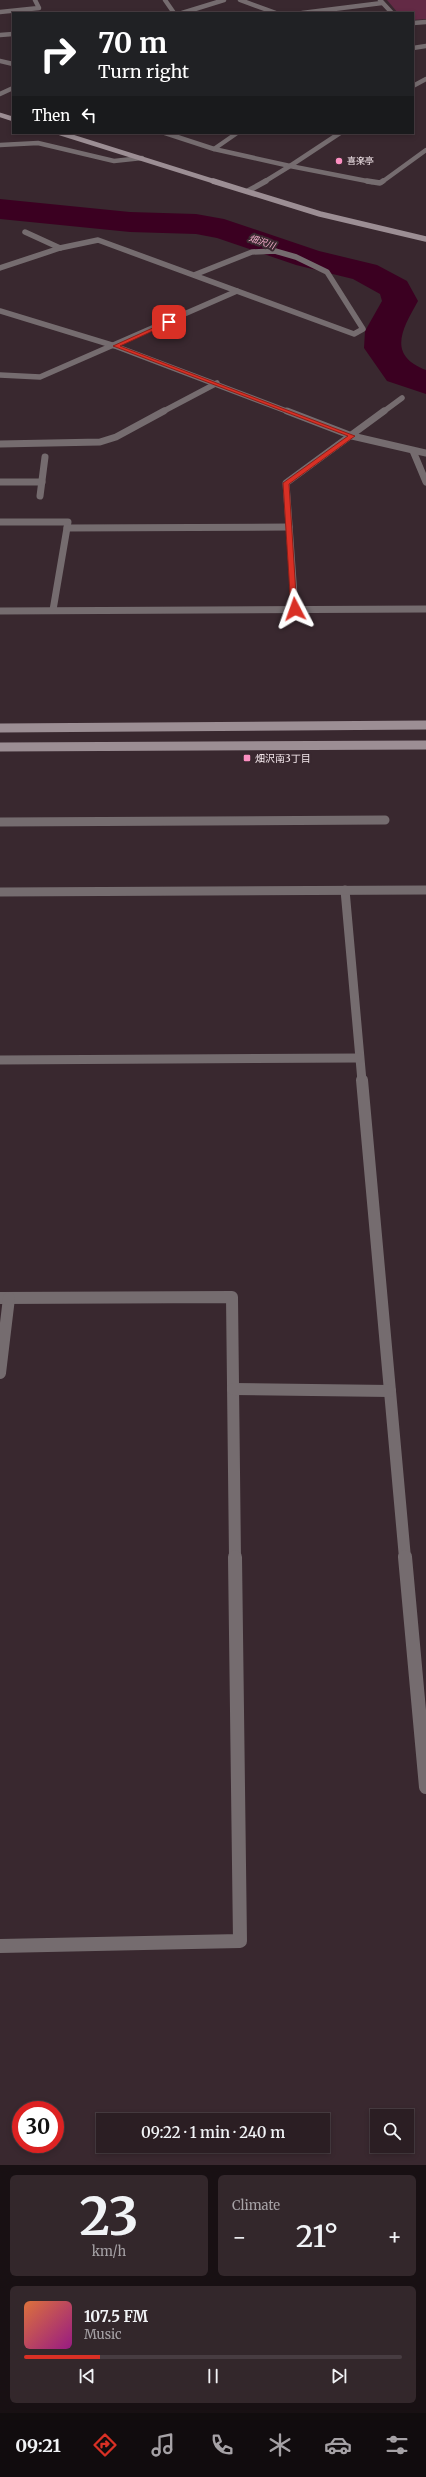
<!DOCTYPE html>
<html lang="en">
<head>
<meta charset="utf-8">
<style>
	:root { --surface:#2b1e23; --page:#33272b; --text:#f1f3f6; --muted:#a6a2a6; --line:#473c41; --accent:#d93025 }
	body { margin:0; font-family:Merriweather,"Noto Sans JP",serif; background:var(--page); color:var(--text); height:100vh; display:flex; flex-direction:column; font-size:15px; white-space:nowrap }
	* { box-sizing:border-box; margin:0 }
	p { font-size:13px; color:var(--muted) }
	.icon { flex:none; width:22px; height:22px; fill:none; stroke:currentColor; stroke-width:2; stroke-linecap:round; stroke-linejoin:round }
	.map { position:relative; height:2165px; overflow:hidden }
	.sheet { display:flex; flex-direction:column; gap:10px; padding:10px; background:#181013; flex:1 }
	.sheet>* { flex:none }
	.hud { position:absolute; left:12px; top:12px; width:402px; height:122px; border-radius:0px; box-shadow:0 2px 6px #0003,0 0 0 1px var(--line); background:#202124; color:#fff; overflow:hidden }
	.buttons { position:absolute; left:370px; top:2109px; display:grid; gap:8px }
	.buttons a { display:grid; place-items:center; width:44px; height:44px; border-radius:0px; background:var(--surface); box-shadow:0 2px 6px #0003,0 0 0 1px var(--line); font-size:20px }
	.speed { position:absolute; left:12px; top:2101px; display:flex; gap:8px; font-size:20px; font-weight:700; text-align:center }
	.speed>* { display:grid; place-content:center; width:52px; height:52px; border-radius:50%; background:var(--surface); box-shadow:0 2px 6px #0003,0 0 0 1px var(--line); line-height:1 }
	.speed .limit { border:6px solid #d22; background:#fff; color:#111 }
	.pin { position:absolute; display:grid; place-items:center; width:34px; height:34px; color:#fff; margin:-17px; border-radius:8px; box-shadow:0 2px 6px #0006 }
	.me { position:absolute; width:44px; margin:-22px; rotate:356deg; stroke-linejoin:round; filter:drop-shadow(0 0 3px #0008) }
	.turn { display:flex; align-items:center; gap:14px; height:84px; padding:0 20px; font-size:18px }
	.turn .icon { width:52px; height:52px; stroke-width:2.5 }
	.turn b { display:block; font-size:28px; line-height:34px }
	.then { display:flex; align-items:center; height:38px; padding:0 20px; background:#0003; gap:8px; font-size:15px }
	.big { font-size:30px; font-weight:600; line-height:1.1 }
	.sheet .tile { flex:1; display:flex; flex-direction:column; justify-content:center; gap:6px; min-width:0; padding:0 14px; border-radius:6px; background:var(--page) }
	.sheet .dial { align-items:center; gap:0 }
	.dial b { font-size:52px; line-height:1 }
	.song { display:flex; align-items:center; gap:12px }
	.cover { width:48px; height:48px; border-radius:6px; background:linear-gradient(135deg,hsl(20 70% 55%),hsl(310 70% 35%)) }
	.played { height:4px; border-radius:2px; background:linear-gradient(90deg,var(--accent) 20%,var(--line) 20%) }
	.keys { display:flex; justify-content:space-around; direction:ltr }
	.heat { display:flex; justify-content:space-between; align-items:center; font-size:22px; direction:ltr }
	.sheet .tiles { flex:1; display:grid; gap:10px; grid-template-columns:1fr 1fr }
	.tile:last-child { grid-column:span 2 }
	.trip { position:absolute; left:96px; top:2113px; width:234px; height:40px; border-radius:0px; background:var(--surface); box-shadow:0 2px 6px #0003,0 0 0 1px var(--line); font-weight:600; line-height:40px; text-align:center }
	.dock { display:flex; height:64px; justify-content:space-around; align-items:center; background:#110c0e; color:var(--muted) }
	.dock .icon { width:28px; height:28px }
	.dock .current { color:var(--accent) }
	.dock b { font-size:18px; color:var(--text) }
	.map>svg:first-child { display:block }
	.green { fill:#632a45 }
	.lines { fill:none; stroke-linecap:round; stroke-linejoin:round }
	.river { fill:#3b0021; fill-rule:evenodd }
	.lane { stroke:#756c6f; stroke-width:7 }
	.street-far5 { stroke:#756c6f; stroke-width:4.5 }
	.street-far4 { stroke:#756c6f; stroke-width:5.5 }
	.street-far3 { stroke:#756c6f; stroke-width:7 }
	.street-far2 { stroke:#756c6f; stroke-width:9 }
	.street-far1 { stroke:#756c6f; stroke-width:12 }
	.street { stroke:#756c6f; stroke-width:14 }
	.secondary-far2 { stroke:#9c8e94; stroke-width:4.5 }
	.secondary-far1 { stroke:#9c8e94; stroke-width:5.5 }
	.secondary { stroke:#9c8e94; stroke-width:9 }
	.route { fill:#d93025; stroke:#8d1f18 }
	.poi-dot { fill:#fc8fc1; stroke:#39282f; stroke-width:1.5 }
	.labels { text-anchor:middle; stroke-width:4; stroke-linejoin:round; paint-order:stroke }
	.far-poi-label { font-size:9px; fill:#f3e7eb; stroke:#39282f; text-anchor:start }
	.far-water-label { font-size:9px; font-style:italic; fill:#fab2d0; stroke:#39282f }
	.poi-label { font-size:10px; fill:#f3e7eb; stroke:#39282f; text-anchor:start }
</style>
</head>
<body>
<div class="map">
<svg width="426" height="2165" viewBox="0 0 426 2165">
	<rect width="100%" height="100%" fill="#39282f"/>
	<!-- green -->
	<path class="green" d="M 387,0 L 426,0 L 426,19 L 413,20 L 413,13 L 398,13 Z"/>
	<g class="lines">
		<!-- river -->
		<path class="river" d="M 0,199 L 130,212 L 196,214 L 224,219 L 319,251 L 377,265 L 407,281 L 418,301 C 403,328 386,355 426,370 L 426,394 L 387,381 L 364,348 L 365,331 L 382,301 L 380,294 L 353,279 L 296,265 L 217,238 L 196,234 L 130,232 L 0,219 Z"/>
		<!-- lane -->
		<path class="lane" d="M 40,496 L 45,457"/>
		<!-- street-far5 -->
		<g class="street-far5">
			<path d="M 165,0 L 174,13"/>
			<path d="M 240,0 L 276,13"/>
			<path d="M 380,0 L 392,13"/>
			<path d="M 0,12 L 39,8 L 35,0"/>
			<path d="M 182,13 L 224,0"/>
			<path d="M 302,13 L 382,3"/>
			<path d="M 413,23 L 426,22"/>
			<path d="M 0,35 L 13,34"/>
			<path d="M 413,48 L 426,46"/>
			<path d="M 0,61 L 13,64"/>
			<path d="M 413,86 L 426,79"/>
			<path d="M 0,94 L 13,88"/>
			<path d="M 165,133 L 214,149 L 290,166 L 340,133"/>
			<path d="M 0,145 L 38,143 L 114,161 L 142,158"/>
			<path d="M 214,149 L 237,133"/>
			<path d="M 264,182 L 290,166 L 372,182"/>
			<path d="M 382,182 L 426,150"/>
		</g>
		<!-- street-far4 -->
		<g class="street-far4">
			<path d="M 367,181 L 380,183 L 383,181"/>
			<path d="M 248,191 L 266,181"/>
			<path d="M 25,232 L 60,248"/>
			<path d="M 0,268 L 60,248 L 98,240 L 354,334 L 363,329 L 327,272 L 296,257 L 275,251 L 252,252 L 194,275"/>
			<path d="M 0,311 L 115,346 L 289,412"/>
			<path d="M 0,375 L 40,377 L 237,291"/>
			<path d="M 162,412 L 217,383"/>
			<path d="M 383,412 L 402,398"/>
		</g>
		<!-- street-far3 -->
		<g class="street-far3">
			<path d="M 287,411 L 352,436 L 426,453"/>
			<path d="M 0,444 L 100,442 L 116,437 L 164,411"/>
			<path d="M 413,451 L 426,482"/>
			<path d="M 0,482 L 42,482"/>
			<path d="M 0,522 L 68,522 L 53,610"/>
			<path d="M 67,528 L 289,527"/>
			<path d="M 295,609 L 286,483 L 384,411"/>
			<path d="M 0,611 L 426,609"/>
		</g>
		<!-- street-far2 -->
		<g class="street-far2">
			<path d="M 0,822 L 385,820"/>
			<path d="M 345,890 L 362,1081"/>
			<path d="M 0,892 L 426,890"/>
			<path d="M 0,1060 L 359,1058"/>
		</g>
		<!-- street-far1 -->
		<g class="street-far1">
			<path d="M 362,1080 L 405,1558"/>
			<path d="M 0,1298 L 232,1297 L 235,1558"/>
			<path d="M 0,1373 L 9,1298"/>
			<path d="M 233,1389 L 390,1391"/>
		</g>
		<!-- street -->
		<g class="street">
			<path d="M 405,1557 L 426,1787"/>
			<path d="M 0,1946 L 240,1941 L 235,1557"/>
		</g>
		<!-- secondary-far2 -->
		<g class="secondary-far2">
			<path d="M 0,115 L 13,119"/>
			<path d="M 60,133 L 216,182"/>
		</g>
		<!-- secondary-far1 -->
		<path class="secondary-far1" d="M 213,181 L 320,214 L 426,239"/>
		<!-- secondary -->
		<g class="secondary">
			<path d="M 0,728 L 426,725"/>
			<path d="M 0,747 L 426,745"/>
		</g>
	</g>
	<!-- route -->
	<path class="route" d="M 168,321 L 172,322 L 120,346 L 355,436 L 289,484 L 297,611 L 291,609 L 283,483 L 348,436 L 113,346 Z"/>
	<!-- markers -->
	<g class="poi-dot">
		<circle cx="339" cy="161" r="4"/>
		<rect x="243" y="754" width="8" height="8" rx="2"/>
	</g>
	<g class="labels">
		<!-- far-poi labels -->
		<g class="far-poi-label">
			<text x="347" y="164">喜楽亭</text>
		</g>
		<!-- far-water labels -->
		<g class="far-water-label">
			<text transform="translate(262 242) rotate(19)" y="3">畑沢川</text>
		</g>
		<!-- poi labels -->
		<g class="poi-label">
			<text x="255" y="762">畑沢南3丁目</text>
		</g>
	</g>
</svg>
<div class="buttons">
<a><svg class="icon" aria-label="search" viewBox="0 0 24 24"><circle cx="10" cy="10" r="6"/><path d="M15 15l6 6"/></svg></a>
</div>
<div class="speed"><div class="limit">30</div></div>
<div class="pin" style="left:169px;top:322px;background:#d93025"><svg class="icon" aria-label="arrive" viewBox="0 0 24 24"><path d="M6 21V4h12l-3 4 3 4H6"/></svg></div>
<svg class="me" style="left:295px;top:609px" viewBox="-20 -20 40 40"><path d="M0-17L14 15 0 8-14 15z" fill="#d93025" stroke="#fff" stroke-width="4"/></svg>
<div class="trip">09:22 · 1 min · 240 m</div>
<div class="hud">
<div class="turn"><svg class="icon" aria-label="right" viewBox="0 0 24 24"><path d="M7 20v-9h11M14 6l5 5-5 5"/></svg><div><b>70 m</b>Turn right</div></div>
<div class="then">Then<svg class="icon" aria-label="left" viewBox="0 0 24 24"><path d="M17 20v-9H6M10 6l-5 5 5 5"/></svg></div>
</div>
</div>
<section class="sheet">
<div class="tiles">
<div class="tile dial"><b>23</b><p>km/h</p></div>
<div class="tile"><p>Climate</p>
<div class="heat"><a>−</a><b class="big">21°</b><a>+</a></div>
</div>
<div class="tile">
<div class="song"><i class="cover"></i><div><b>107.5 FM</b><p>Music</p></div></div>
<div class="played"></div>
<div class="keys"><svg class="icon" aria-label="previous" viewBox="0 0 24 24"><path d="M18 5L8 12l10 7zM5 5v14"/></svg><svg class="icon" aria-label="pause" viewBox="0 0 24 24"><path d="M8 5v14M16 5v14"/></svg><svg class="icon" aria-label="next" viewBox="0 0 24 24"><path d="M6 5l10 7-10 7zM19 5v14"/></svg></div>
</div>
</div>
</section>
<nav class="dock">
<b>09:21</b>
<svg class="icon current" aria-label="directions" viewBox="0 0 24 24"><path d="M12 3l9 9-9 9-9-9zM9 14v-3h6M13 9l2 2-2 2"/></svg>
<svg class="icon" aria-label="music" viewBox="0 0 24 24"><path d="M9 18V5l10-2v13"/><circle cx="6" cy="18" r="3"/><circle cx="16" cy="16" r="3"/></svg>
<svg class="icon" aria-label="phone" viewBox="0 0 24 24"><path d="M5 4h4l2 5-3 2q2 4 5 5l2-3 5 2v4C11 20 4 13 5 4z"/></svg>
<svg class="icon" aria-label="climate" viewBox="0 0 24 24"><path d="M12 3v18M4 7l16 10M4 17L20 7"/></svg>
<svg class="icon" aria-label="car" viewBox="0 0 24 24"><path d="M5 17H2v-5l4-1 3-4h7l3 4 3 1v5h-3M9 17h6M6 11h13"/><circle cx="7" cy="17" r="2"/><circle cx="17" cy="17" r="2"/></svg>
<svg class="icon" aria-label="filters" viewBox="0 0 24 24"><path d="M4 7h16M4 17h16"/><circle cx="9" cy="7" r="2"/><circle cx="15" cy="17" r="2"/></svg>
</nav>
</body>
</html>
